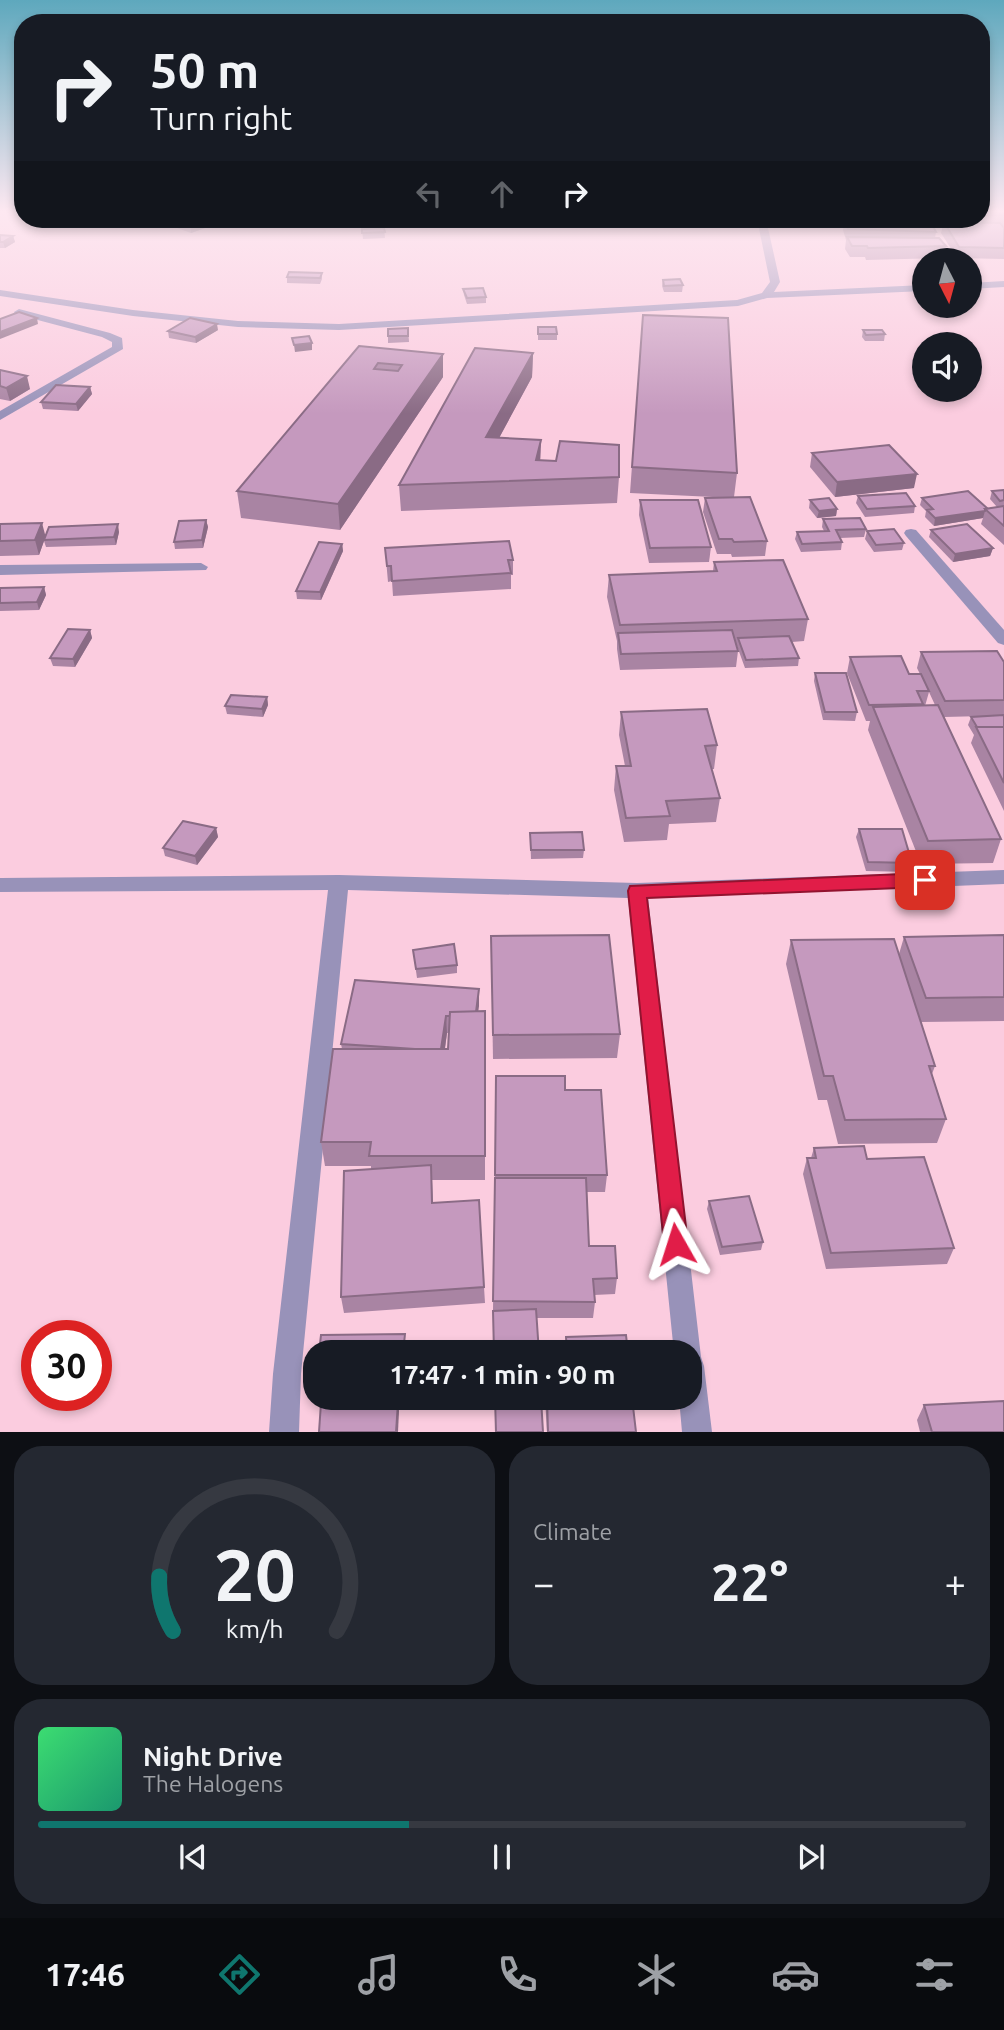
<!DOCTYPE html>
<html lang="en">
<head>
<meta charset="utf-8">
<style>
	:root { --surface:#171b24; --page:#242831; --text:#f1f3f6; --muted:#9ea1a6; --line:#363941; --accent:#0f766e }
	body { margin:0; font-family:Ubuntu,sans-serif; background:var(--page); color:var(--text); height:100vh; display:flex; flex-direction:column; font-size:26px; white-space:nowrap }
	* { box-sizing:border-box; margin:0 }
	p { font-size:23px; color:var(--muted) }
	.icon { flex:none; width:38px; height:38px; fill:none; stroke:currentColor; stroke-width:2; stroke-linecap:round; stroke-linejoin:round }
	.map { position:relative; height:1432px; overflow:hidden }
	.sheet { display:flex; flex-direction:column; gap:14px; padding:14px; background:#0d0f14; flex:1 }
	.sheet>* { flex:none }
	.banner { position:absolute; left:14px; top:14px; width:976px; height:214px; border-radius:28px; box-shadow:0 4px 10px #0003; background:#171b24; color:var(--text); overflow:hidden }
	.needle { width:46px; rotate:174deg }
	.buttons { position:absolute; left:912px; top:248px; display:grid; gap:14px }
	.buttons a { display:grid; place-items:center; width:70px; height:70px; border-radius:50%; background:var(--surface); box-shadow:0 4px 10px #0003; font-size:35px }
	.speed { position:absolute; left:21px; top:1320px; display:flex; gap:14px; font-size:35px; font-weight:700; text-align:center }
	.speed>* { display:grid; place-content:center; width:91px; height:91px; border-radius:50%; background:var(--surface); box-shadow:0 4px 10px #0003; line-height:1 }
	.speed .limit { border:10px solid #d22; background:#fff; color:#111 }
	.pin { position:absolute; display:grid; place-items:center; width:60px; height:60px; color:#fff; margin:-30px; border-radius:14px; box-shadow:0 4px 10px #0006 }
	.me { position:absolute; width:77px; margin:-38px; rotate:354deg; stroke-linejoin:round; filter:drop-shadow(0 0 5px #0008) }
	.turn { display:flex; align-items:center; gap:24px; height:147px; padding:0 21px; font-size:32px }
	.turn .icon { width:91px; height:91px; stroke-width:2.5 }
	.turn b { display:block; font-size:49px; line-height:60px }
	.lanes { display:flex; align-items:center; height:66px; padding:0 21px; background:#0003; justify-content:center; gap:35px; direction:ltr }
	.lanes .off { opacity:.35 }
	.big { font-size:52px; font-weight:700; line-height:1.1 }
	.sheet .tile { flex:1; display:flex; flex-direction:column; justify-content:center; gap:10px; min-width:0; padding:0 24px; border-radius:28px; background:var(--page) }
	.sheet .dial { align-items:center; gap:0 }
	.dial svg { height:182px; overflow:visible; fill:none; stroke:var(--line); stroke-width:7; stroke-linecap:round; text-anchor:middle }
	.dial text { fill:var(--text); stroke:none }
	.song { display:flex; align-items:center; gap:21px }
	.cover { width:84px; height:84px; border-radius:10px; background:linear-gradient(135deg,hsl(140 70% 55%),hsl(160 70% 35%)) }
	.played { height:7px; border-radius:4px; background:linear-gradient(90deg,var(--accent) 40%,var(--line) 40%) }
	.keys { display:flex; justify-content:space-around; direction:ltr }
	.heat { display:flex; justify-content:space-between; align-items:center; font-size:38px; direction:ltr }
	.sheet .tiles { flex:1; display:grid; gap:14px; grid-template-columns:1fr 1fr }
	.tile:last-child { grid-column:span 2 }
	.trip { position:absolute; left:303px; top:1340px; width:399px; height:70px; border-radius:28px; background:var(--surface); box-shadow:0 4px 10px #0003; font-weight:700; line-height:70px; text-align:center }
	.dock { display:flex; height:112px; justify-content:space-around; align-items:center; background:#090b0e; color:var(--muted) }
	.dock .icon { width:49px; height:49px }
	.dock .active { color:var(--accent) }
	.dock b { font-size:32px; color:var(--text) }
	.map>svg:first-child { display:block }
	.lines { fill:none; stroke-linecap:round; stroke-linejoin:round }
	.minor { fill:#9892b9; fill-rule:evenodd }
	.wall { fill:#a984a3; fill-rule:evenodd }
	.shaded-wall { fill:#8a6b85 }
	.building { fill:#c599be; stroke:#8a6b85; stroke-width:2; fill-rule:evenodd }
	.route { fill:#e11d48; stroke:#92132f; stroke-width:2 }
</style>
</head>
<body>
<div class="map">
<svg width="1004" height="1432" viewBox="0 0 1004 1432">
	<rect width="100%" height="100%" fill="#fbccdf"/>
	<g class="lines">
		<!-- minor -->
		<g class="minor">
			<path d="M 757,219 L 766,219 L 780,282 L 774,292 L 924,285 L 924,291 L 767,298 L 738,306 L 339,330 L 238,327 L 133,316 L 0,296 L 0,290 L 133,310 L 238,321 L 339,324 L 737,300 L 762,293 L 770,282 Z"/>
			<path d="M 1004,281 L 1004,287 L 970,289 L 970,283 Z"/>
			<path d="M 19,309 L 110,333 L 122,338 L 123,349 L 0,420 L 0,411 L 112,347 L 112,342 L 102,337 L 15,314 L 14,312 Z"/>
			<path d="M 911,529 L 916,530 L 1004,630 L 1004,645 L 998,643 L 906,536 L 904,533 L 906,530 Z"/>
			<path d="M 201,563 L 208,567 L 206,570 L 0,575 L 0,565 Z"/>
			<path d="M 1004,870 L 1004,884 L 648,898 L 701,1357 L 704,1366 L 712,1432 L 682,1432 L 679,1398 L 690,1398 L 690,1353 L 674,1353 L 628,898 L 348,890 L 301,1374 L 299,1432 L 269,1432 L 273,1374 L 328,890 L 0,892 L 0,878 L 339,875 L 637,883 Z"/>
		</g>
	</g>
	<!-- wall -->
	<g class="wall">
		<path d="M 982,213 L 1004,213 L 1004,227 L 1003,227 L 1004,228 L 1004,259 L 957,258 L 941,233 L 944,222 L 951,222 L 950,219 L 982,219 Z"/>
		<path d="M 68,219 L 93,219 L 88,227 L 67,227 L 66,222 Z"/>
		<path d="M 685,219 L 712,219 L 711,225 L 688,225 Z"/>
		<path d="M 802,219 L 823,219 L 823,222 L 803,221 Z"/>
		<path d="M 841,219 L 907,221 L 906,219 L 939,219 L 937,225 L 932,225 L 936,232 L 935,238 L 946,246 L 943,258 L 866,260 L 865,257 L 850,257 L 845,249 L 846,240 L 843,230 L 844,223 Z"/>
		<path d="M 176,222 L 205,228 L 191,233 L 177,228 Z"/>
		<path d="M 384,228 L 385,238 L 363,239 L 362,229 Z"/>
		<path d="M 0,235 L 13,236 L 15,242 L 5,248 L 0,248 Z"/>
		<path d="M 322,273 L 322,279 L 320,284 L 287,283 L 287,277 Z"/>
		<path d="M 663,280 L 683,285 L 682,292 L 664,292 L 662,286 Z"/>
		<path d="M 463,289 L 486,297 L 486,303 L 467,304 L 464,295 Z"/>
		<path d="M 643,315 L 737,473 L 734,497 L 767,541 L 765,556 L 732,557 L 731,554 L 717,554 L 703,512 L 705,498 L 713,497 L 630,493 Z"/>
		<path d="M 538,327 L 557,334 L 557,340 L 538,340 Z"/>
		<path d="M 408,328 L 409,342 L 388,343 L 388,329 Z"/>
		<path d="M 218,330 L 196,343 L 169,338 L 168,331 Z"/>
		<path d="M 863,330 L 885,334 L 884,341 L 865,341 L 862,337 Z"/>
		<path d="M 359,346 L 443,377 L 340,530 L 241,518 L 237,491 Z"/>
		<path d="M 533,353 L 532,377 L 499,438 L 541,440 L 540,460 L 619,477 L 617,503 L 401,511 L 399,485 Z"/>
		<path d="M 0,370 L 30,389 L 10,401 L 0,399 Z"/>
		<path d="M 90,387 L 92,394 L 78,411 L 43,409 L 41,402 Z"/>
		<path d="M 812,453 L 914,488 L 835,497 L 810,467 Z"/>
		<path d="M 1004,490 L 1004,545 L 981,524 L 983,518 L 934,526 L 925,517 L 926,511 L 920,505 L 922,498 L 988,509 L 997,507 L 990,499 L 992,491 Z"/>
		<path d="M 858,496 L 915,506 L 914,513 L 865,517 L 856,503 Z"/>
		<path d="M 640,500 L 711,547 L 709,562 L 649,563 L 639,515 Z"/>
		<path d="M 810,500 L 837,509 L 836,516 L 817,518 L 809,508 Z"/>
		<path d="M 823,519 L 866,529 L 864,537 L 840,538 L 842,542 L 841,550 L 801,552 L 795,539 L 797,532 L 824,531 L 822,527 Z"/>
		<path d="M 206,520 L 208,527 L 203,548 L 175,549 L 174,542 Z"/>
		<path d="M 0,524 L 45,536 L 119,532 L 116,545 L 46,547 L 44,541 L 39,555 L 0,556 Z"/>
		<path d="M 931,530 L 993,548 L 990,556 L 953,562 L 929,537 Z"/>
		<path d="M 867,531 L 904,543 L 902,550 L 874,552 L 865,539 Z"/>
		<path d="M 342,544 L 343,551 L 321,600 L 297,599 L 296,591 Z"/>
		<path d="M 385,548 L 513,560 L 513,575 L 511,575 L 511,589 L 393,596 L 392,581 L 388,582 Z"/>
		<path d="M 714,562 L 808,619 L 804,641 L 792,642 L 799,658 L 798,666 L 745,668 L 737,646 L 737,644 L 736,644 L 738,651 L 736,667 L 620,670 L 617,649 L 617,641 L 607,597 L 609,575 L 713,571 Z"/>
		<path d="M 44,587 L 46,595 L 39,610 L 0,611 L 0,588 Z"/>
		<path d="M 90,630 L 92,638 L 75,667 L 53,666 L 50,658 Z"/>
		<path d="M 921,652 L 1004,662 L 1004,811 L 971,743 L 974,735 L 968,725 L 971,717 L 984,716 L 944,717 L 1001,839 L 993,863 L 921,864 L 868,730 L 870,721 L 866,721 L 847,673 L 850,657 L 909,674 L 920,674 L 917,668 ZM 929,692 L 935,705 L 925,706 Z"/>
		<path d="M 815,673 L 857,712 L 855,721 L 823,720 L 814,681 Z"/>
		<path d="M 267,697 L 268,705 L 263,717 L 227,714 L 225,706 Z"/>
		<path d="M 621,712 L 717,745 L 714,769 L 712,769 L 720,798 L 716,822 L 669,824 L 667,840 L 624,842 L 614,790 L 616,766 L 625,766 L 619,735 Z"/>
		<path d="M 216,828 L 218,837 L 197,865 L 165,856 L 163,848 Z"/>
		<path d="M 859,829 L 912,863 L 910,872 L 866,871 L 856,837 Z"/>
		<path d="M 530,833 L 584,850 L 583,858 L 531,859 Z"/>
		<path d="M 1004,935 L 1004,1021 L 921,1022 L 935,1066 L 932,1074 L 946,1119 L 937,1143 L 838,1144 L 827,1100 L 818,1100 L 786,964 L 791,940 L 899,954 L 904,937 Z"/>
		<path d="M 491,936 L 620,1034 L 617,1058 L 493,1059 Z"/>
		<path d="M 413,950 L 457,965 L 457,973 L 417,978 Z"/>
		<path d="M 479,989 L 478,1012 L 485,1011 L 485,1180 L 432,1180 L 433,1203 L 484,1287 L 485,1303 L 344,1313 L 341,1297 L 371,1169 L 371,1166 L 325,1166 L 321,1142 L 342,1049 L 341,1044 ZM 447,1033 L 449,1033 L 448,1049 L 445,1049 Z"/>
		<path d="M 496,1076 L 565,1090 L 607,1175 L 605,1192 L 587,1192 L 589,1246 L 617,1278 L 615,1294 L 594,1295 L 595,1302 L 593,1318 L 537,1318 L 493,1311 Z"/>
		<path d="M 814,1148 L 954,1248 L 947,1264 L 826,1269 L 803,1174 L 807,1158 L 811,1158 Z"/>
		<path d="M 709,1201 L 763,1242 L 761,1250 L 720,1255 L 707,1209 Z"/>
		<path d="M 545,1398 L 632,1398 L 636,1432 L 547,1432 Z"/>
		<path d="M 924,1405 L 1004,1432 L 920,1432 L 917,1420 Z"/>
	</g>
	<!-- shaded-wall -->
	<g class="shaded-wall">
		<path d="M 88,219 L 93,219 L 88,227 L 86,221 Z"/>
		<path d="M 204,222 L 205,228 L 191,233 L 191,227 Z"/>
		<path d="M 13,236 L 15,242 L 5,248 L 3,242 Z"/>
		<path d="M 37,318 L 38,324 L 0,339 L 0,332 Z"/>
		<path d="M 217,324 L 218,330 L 196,343 L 195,337 Z"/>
		<path d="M 312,343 L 312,350 L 295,352 L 294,345 Z"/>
		<path d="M 533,353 L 532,377 L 486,462 L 486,437 Z"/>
		<path d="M 443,354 L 443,377 L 340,530 L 338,504 Z"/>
		<path d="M 27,376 L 30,389 L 10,401 L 6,388 Z"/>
		<path d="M 90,387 L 92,394 L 78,411 L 76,404 Z"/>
		<path d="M 541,440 L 540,466 L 536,460 Z"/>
		<path d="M 917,474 L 914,488 L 835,497 L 837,482 Z"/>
		<path d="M 837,509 L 836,516 L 817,518 L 819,511 Z"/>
		<path d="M 985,511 L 983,518 L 934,526 L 935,518 Z"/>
		<path d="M 206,520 L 208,527 L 203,548 L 202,540 Z"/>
		<path d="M 42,523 L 46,538 L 44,540 L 44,541 L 39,555 L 35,540 Z"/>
		<path d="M 118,524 L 119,532 L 116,545 L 114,537 Z"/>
		<path d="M 342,544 L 343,551 L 321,600 L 320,592 Z"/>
		<path d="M 993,548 L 990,556 L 953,562 L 955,554 Z"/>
		<path d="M 44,587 L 46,595 L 39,610 L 37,602 Z"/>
		<path d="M 90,630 L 92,638 L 75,667 L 73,659 Z"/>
		<path d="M 267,697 L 268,705 L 263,717 L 262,709 Z"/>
		<path d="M 216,828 L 218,837 L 197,865 L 195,856 Z"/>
		<path d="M 479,989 L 479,1006 L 475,1034 L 475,1018 Z"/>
		<path d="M 446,1016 L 447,1033 L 442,1068 L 441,1051 Z"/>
		<path d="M 398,1403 L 399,1411 L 398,1432 L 396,1432 Z"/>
	</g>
	<!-- building -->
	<g class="building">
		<rect x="982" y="213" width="22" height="2"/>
		<path d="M 68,219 L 88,219 L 86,221 L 66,222 Z"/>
		<path d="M 187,219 L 193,219 L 204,222 L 191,227 L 176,222 Z"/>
		<path d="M 844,219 L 930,221 L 936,232 L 848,229 Z"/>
		<path d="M 944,222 L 1000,223 L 1004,228 L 1004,248 L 959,247 Z"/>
		<path d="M 384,228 L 385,232 L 362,233 L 362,229 Z"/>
		<path d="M 0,235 L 13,236 L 3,242 L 0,242 Z"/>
		<path d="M 847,237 L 939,238 L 946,246 L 868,248 L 867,246 L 852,246 Z"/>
		<path d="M 289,272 L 322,273 L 320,278 L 287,277 Z"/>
		<path d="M 680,279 L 683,285 L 664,286 L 663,280 Z"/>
		<path d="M 483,288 L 486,297 L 467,298 L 463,289 Z"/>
		<path d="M 19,312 L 37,318 L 0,332 L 0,319 Z"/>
		<path d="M 643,315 L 728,318 L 737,473 L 632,467 Z"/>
		<path d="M 190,318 L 217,324 L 195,337 L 168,331 Z"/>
		<path d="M 538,327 L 556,327 L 557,334 L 538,334 Z"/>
		<path d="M 408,328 L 408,336 L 388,336 L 388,329 Z"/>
		<path d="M 863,330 L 882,330 L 885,334 L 866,335 Z"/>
		<path d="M 309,336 L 312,343 L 294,345 L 292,338 Z"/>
		<path d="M 359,346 L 443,354 L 338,504 L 237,491 ZM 378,363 L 402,365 L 398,371 L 374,369 Z"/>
		<path d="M 475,348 L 533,353 L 486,437 L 541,440 L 536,460 L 556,461 L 560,441 L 619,445 L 619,477 L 399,485 Z"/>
		<path d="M 0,370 L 27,376 L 6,388 L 0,386 Z"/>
		<path d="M 56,385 L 90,387 L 76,404 L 41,402 Z"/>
		<path d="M 889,445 L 917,474 L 837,482 L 812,453 Z"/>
		<path d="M 1004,490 L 1004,500 L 1000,501 L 992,491 Z"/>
		<path d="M 968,491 L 988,509 L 985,509 L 985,511 L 935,518 L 927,510 L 933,509 L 922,498 Z"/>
		<path d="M 906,493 L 915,506 L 867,509 L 858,496 Z"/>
		<path d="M 750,497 L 767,541 L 734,542 L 732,539 L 719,539 L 705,498 Z"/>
		<path d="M 829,498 L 837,509 L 819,511 L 810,500 Z"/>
		<path d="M 640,500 L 698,500 L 711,547 L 650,548 Z"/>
		<path d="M 1004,506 L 1004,526 L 985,509 Z"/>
		<path d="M 860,518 L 866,529 L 836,530 L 842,542 L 802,544 L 797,532 L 829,531 L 823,519 Z"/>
		<path d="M 206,520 L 202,540 L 174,542 L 179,521 Z"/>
		<path d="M 42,523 L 35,540 L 0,541 L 0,524 Z"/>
		<path d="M 118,524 L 114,537 L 44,540 L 49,527 Z"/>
		<path d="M 967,524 L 993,548 L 955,554 L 931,530 Z"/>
		<path d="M 894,529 L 904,543 L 876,545 L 867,531 Z"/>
		<path d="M 509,541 L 513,560 L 508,560 L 511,573 L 392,581 L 391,566 L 387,566 L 385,548 Z"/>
		<path d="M 319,542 L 342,544 L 320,592 L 296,591 Z"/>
		<path d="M 783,560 L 808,619 L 620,625 L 609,575 L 717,571 L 714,562 Z"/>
		<path d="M 44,587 L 37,602 L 0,603 L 0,588 Z"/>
		<path d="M 68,629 L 90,630 L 73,659 L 50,658 Z"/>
		<path d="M 732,630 L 738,651 L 621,654 L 618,633 Z"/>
		<path d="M 789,636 L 799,658 L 746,660 L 738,638 Z"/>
		<path d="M 997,651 L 1004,662 L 1004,700 L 945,701 L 921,652 Z"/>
		<path d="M 901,656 L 909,674 L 921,674 L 929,691 L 917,691 L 923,704 L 869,705 L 850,657 Z"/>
		<path d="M 815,673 L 846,673 L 857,712 L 825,712 Z"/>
		<path d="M 231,695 L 267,697 L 262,709 L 225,706 Z"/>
		<path d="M 938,705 L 1001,839 L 928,841 L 873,707 Z"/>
		<path d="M 707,709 L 717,745 L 705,746 L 720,798 L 666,801 L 670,816 L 626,818 L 616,766 L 631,766 L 621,712 Z"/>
		<path d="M 1004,715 L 1004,727 L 977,727 L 971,717 Z"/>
		<path d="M 976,727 L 1004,727 L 1004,783 Z"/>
		<path d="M 183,821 L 216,828 L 195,856 L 163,848 Z"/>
		<path d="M 859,829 L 902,829 L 912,863 L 868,862 Z"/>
		<path d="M 582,832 L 584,850 L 531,850 L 530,833 Z"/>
		<path d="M 609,935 L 620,1034 L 493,1035 L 491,936 Z"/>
		<path d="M 1004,935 L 1004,997 L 926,998 L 904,937 Z"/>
		<path d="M 894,939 L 935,1066 L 929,1066 L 946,1119 L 845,1120 L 833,1076 L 824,1076 L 791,940 Z"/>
		<path d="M 454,944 L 457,965 L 416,969 L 413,950 Z"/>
		<path d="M 355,980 L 479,989 L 476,1012 L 450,1012 L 450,1016 L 446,1016 L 441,1049 L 415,1049 L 341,1044 Z"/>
		<path d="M 485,1011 L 485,1156 L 369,1156 L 371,1142 L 321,1142 L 333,1049 L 448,1049 L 450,1012 Z"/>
		<path d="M 496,1076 L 565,1076 L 565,1090 L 601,1090 L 607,1175 L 495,1175 Z"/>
		<path d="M 864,1146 L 867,1159 L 924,1157 L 954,1248 L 831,1253 L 807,1158 L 816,1158 L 814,1148 Z"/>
		<path d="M 431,1165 L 432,1203 L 479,1200 L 484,1287 L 341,1297 L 344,1171 Z"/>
		<path d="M 495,1178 L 586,1178 L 589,1246 L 615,1246 L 617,1278 L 593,1279 L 595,1302 L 493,1301 Z"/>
		<path d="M 749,1196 L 763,1242 L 722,1247 L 709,1201 Z"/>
		<path d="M 536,1309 L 539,1353 L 494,1353 L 493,1311 Z"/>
		<path d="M 405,1334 L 403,1353 L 319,1353 L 321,1335 Z"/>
		<path d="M 626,1335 L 628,1353 L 567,1353 L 566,1337 Z"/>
		<path d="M 495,1398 L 541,1398 L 543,1432 L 496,1432 Z"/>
		<path d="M 547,1398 L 632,1398 L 636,1432 L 548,1432 Z"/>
		<path d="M 1004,1401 L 1004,1432 L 932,1432 L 924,1405 Z"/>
		<path d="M 321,1403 L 398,1403 L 396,1432 L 319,1432 Z"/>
	</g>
	<!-- sky -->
	<linearGradient id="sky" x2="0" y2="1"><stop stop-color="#5ea8bd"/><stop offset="0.51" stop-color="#fde8f1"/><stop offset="1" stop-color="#fde8f1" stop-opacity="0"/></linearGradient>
	<rect width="1004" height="414" fill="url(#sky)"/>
	<!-- route -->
	<path class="route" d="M 925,873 L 932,875 L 935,880 L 932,885 L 925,887 L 647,898 L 688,1244 L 685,1252 L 676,1256 L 668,1252 L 664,1244 L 628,891 L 630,886 Z"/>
</svg>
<div class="buttons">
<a><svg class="needle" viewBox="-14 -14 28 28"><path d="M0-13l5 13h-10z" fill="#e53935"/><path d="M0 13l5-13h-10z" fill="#9ea1a6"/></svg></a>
<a><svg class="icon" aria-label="sound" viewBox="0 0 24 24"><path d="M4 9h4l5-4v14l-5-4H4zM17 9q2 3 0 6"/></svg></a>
</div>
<div class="speed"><div class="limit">30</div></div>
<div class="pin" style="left:925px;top:880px;background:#d93025"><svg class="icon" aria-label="arrive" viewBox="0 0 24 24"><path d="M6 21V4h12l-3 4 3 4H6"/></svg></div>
<svg class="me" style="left:676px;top:1244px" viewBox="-20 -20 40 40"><path d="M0-17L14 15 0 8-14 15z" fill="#e11d48" stroke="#fff" stroke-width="4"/></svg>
<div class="trip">17:47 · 1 min · 90 m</div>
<div class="banner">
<div class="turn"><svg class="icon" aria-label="right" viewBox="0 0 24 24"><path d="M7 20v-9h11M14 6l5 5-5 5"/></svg><div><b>50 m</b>Turn right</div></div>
<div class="lanes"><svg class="icon off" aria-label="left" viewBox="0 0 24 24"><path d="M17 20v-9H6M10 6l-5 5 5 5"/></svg><svg class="icon off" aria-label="ahead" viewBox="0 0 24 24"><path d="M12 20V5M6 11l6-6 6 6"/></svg><svg class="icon" aria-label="right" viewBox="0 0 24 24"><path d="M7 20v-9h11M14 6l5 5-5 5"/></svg></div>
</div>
</div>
<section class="sheet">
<div class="tiles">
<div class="tile dial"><svg viewBox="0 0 100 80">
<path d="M14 69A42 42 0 1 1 86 69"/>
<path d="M14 69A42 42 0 0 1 8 45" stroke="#0f766e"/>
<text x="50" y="56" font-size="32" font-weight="700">20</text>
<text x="50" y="72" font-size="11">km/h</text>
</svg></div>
<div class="tile"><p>Climate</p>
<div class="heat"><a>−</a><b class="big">22°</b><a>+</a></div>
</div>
<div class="tile">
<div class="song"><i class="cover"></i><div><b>Night Drive</b><p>The Halogens</p></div></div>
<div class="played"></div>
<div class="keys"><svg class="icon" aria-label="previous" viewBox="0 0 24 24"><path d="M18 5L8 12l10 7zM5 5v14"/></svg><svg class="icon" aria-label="pause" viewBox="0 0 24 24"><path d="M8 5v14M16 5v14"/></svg><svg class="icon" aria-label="next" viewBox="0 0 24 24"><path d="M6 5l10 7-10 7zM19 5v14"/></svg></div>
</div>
</div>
</section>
<nav class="dock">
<b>17:46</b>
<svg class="icon active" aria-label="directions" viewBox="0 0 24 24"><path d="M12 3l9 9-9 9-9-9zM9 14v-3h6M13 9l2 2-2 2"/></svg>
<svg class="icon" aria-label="music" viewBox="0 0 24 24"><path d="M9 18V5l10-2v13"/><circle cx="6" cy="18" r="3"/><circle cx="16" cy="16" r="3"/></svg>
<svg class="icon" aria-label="phone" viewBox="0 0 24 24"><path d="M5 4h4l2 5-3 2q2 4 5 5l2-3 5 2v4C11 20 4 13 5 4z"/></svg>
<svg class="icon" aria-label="climate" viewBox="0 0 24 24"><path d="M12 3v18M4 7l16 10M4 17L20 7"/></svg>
<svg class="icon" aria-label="car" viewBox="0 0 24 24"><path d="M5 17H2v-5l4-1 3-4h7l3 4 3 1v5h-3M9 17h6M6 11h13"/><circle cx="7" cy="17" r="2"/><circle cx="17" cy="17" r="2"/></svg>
<svg class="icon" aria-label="filters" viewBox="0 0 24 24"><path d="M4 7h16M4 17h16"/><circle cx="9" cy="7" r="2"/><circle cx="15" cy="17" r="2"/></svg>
</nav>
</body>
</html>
